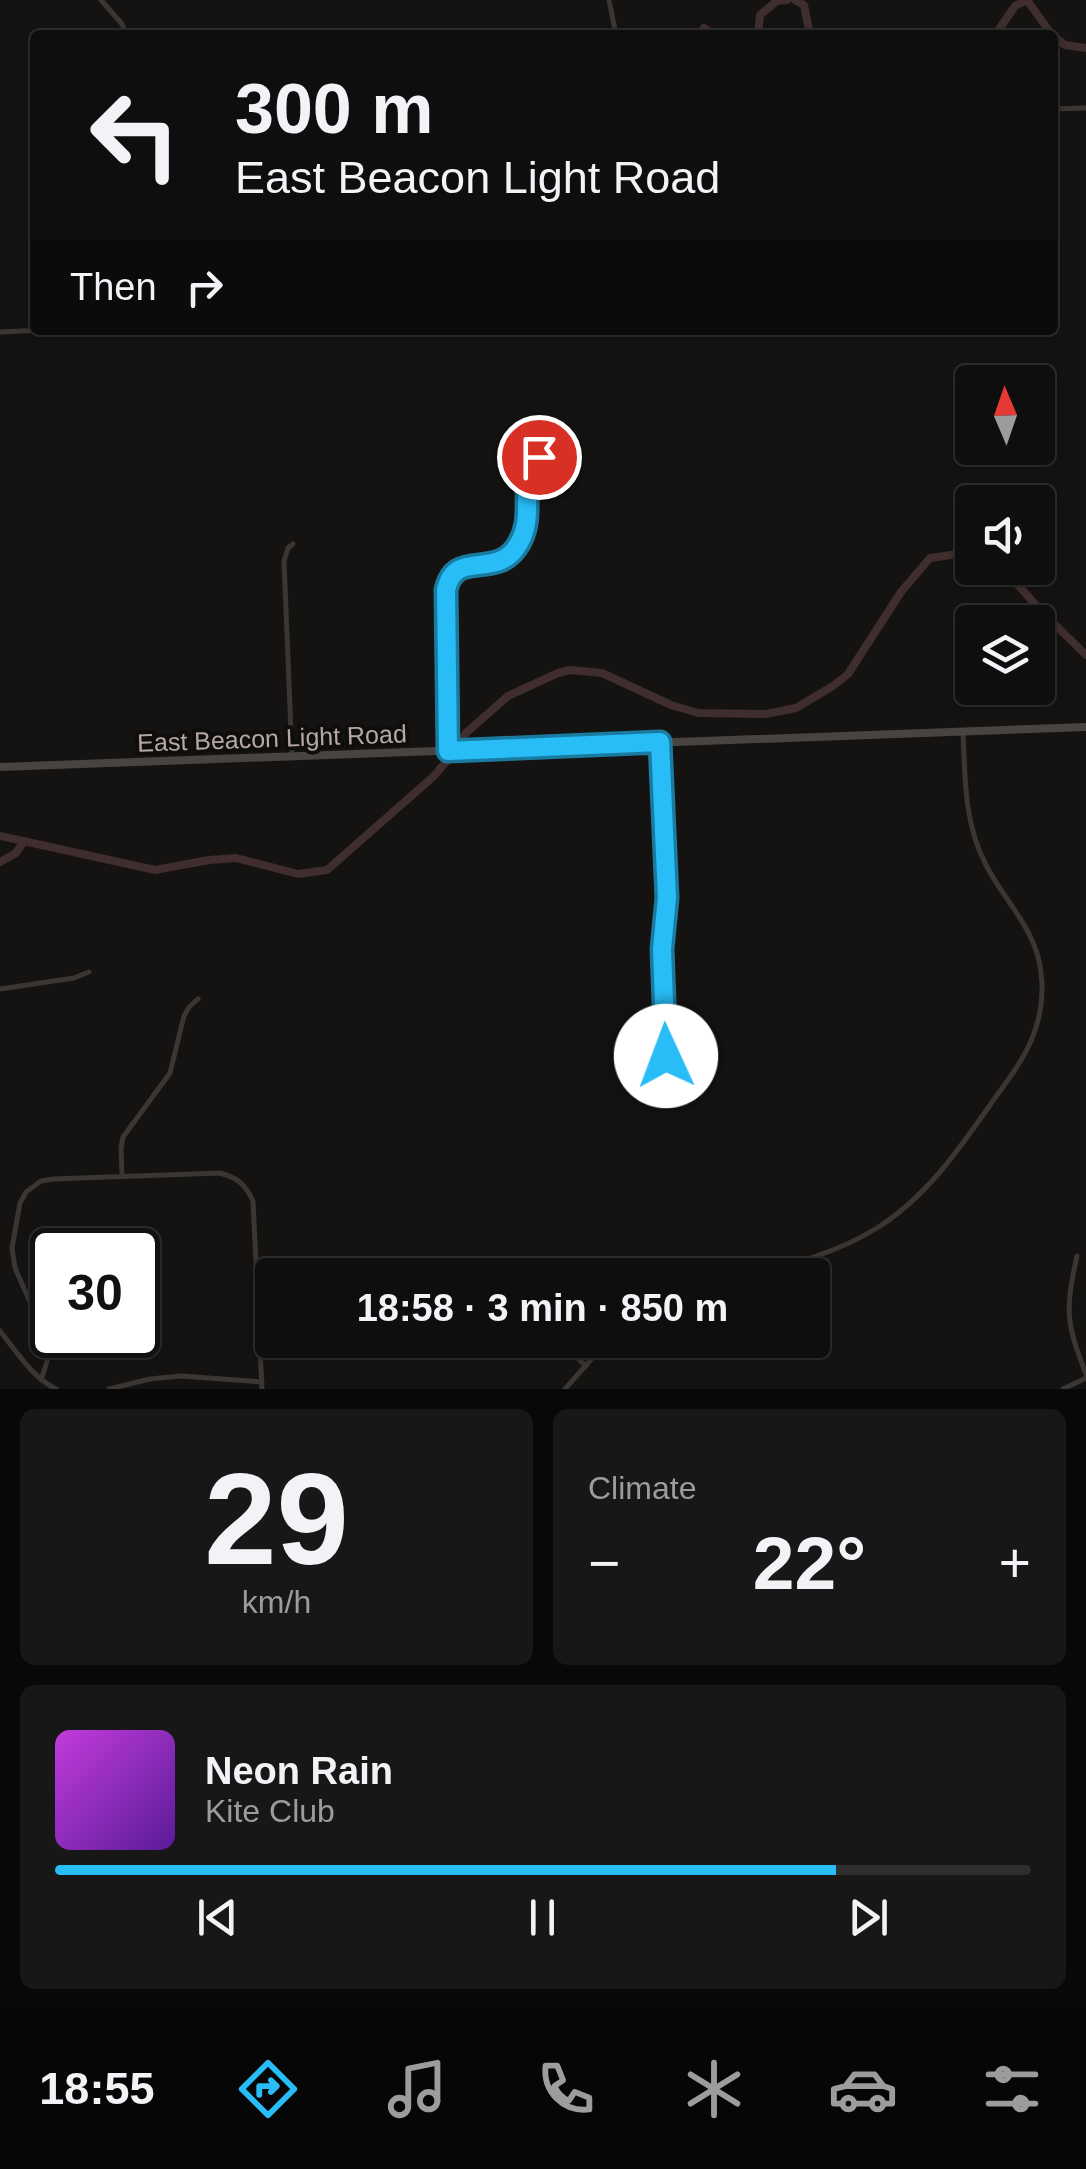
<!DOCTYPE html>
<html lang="en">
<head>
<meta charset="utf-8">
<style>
	:root { --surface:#0f0e0e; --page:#181717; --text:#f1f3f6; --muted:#9b9c9e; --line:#2f2e2e; --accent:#28bdf6 }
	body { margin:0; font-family:Helvetica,sans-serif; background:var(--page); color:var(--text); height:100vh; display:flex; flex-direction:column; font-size:38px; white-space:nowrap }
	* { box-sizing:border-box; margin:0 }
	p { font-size:32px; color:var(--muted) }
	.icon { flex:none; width:55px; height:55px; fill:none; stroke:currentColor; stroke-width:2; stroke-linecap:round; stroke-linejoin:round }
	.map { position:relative; height:1389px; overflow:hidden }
	.side { display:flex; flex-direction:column; gap:20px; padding:20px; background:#080808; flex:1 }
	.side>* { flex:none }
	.top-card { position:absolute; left:30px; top:30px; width:1028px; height:305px; border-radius:10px; box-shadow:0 2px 8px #0004,0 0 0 2px var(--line); background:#0f0e0e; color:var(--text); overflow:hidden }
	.needle { width:65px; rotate:358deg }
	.buttons { position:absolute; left:955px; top:365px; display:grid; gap:20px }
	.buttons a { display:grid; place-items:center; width:100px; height:100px; border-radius:10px; background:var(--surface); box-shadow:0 2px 8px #0004,0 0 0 2px var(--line); font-size:50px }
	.speed { position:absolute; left:30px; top:1228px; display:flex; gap:20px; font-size:50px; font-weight:700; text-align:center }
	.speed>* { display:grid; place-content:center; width:130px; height:130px; border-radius:50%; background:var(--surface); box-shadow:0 2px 8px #0004,0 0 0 2px var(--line); line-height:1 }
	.speed .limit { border:5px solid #111; border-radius:15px; background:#fff; color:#111 }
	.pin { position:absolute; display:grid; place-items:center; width:85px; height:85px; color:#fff; margin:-42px; border:5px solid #fff; border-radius:50%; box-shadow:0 2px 10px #0007 }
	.me { position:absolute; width:110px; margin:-55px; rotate:358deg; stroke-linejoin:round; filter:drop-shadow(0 0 8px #0008) }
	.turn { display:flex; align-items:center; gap:35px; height:210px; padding:0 40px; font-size:45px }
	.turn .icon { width:130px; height:130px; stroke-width:2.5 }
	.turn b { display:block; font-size:70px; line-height:85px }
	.then { display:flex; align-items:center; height:95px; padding:0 40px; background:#0003; gap:20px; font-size:38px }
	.big { font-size:75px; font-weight:700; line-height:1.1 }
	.side .widget { flex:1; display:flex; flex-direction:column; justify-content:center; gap:15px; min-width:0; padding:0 35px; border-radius:15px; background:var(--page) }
	.side .dial { align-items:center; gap:0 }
	.dial b { font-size:130px; line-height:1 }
	.song { display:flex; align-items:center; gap:30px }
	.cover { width:120px; height:120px; border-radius:15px; background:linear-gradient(135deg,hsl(290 70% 55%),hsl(270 70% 35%)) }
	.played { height:10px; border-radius:5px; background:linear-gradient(90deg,var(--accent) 80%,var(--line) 80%) }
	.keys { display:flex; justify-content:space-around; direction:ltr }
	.heat { display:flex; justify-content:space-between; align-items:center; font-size:55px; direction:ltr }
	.side .tiles { flex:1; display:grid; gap:20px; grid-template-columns:1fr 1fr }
	.widget:last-child { grid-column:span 2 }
	.trip { position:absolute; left:255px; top:1258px; width:575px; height:100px; border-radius:10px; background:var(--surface); box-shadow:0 2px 8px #0004,0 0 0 2px var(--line); font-weight:700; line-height:100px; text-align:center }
	.menu { display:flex; height:160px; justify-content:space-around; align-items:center; background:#060606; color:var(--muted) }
	.menu .icon { width:70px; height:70px }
	.menu .selected { color:var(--accent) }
	.menu b { font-size:45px; color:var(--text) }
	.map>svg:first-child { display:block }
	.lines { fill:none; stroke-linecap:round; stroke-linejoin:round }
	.canal { stroke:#3f2e2d; stroke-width:8 }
	.street { stroke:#393633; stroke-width:5 }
	.secondary { stroke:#494441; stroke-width:8 }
	.route-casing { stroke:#1a7ba0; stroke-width:25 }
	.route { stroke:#28bdf6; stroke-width:18 }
	.labels { text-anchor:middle; stroke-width:8; stroke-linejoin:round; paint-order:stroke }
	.street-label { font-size:25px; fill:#b5a8a3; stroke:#0f0e0d }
</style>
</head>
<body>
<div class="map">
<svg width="1086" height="1389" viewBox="0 0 1086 1389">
	<rect width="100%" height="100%" fill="#141312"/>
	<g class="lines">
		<!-- canal -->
		<g class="canal">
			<path d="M 795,0 L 804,5 L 810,35"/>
			<path d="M 704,28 L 715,35"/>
			<path d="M 758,35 L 760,15 L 777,1 L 787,0"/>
			<path d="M 995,35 L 1015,6 L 1027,0 L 1052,35"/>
			<path d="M 1052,35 L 1065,45 L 1086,48"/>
			<path d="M 1003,568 L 1042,612 L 1086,655"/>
			<path d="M 461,742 L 466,733 L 508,696 L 558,673 L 570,670 L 602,673 L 671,705 L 698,713 L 766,714 L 796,708 L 833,686 L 848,674 L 901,592 L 930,558 L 972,552"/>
			<path d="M 0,836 L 155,870 L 209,860 L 236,858 L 298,874 L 327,870 L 434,776 L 450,757"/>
			<path d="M 0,862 L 16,853 L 24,841"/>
		</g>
		<!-- street -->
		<g class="street">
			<path d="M 101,0 L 122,24 L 127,35"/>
			<path d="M 609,0 L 616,35"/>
			<path d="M 1052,109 L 1086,108"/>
			<path d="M 0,332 L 44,330"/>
			<path d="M 661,744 L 667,899 L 662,949 L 665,1056"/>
			<path d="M 449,751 L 446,589 C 455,550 494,577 515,550 C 538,518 518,488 531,466 C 538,454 557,446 569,438"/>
			<path d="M 292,757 L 284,561 L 288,548 L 293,544"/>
			<path d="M 0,989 L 74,978 L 89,972"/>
			<path d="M 122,1176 L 121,1148 L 123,1137 L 170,1073 L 184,1016 L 189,1007 L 198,999"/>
			<path d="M 1077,1256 C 1065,1310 1066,1323 1086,1374"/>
			<path d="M 748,1275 C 793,1264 837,1253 877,1228 C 925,1198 958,1151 990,1105 C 1005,1084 1021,1064 1031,1041 C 1040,1020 1044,995 1041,973 C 1037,930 1005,902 986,865 C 964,824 965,777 963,731"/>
			<path d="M 0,1331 C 17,1352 31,1376 56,1389"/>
			<path d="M 558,1340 L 586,1366"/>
			<path d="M 41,1380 L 50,1352 L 46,1338 L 15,1268 L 12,1248 L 20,1203 L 26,1192 L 41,1181 L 53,1179 L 220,1173 C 238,1178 245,1184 253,1201 L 262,1389"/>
			<path d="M 109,1389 L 150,1379 L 181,1376 L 262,1382"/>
			<path d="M 565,1389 L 595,1355 L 614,1340"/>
			<path d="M 1063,1389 L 1086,1378"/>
		</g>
		<!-- secondary -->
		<path class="secondary" d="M 0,767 L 1086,727"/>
	</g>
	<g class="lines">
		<defs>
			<path id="route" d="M 539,457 C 515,484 539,516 516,548 C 494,579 455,549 446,590 L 448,751 L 660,742 L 667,898 L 662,949 L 666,1056"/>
		</defs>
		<!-- route casing -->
		<use href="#route" class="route-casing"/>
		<!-- route -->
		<use href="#route" class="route"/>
	</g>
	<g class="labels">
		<!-- street labels -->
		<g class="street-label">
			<text transform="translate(272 738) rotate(-2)" y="9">East Beacon Light Road</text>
		</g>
	</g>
</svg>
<div class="buttons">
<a><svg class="needle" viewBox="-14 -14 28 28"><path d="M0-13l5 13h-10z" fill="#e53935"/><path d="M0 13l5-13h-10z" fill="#9b9c9e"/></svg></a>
<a><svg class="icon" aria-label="sound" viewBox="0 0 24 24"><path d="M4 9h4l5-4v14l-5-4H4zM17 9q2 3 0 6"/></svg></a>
<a><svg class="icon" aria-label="layers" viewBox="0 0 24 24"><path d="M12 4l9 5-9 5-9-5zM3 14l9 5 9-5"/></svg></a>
</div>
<div class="speed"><div class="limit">30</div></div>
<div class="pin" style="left:539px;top:457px;background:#d93025"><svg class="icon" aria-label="arrive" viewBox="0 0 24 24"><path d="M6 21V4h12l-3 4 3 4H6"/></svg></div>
<svg class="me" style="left:666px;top:1056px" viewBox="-20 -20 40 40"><circle r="19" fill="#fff"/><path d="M0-13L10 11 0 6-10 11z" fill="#28bdf6"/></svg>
<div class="trip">18:58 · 3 min · 850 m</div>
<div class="top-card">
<div class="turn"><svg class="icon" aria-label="left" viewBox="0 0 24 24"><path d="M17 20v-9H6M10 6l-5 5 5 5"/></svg><div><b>300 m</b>East Beacon Light Road</div></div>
<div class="then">Then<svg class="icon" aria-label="right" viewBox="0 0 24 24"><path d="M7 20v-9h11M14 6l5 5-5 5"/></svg></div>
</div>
</div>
<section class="side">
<div class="tiles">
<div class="widget dial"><b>29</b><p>km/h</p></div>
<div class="widget"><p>Climate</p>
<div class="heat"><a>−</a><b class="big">22°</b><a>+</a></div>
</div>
<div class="widget">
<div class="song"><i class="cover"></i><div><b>Neon Rain</b><p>Kite Club</p></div></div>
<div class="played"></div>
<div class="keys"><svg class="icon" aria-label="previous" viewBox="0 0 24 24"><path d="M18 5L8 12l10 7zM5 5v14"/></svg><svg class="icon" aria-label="pause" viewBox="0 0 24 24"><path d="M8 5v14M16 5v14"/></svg><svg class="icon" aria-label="next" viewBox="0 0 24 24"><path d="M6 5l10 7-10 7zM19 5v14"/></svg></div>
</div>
</div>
</section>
<nav class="menu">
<b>18:55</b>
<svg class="icon selected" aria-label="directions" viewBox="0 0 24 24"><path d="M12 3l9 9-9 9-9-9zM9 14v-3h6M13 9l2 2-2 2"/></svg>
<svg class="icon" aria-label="music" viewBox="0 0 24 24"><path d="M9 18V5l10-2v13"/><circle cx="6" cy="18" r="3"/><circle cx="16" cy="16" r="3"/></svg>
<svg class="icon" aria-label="phone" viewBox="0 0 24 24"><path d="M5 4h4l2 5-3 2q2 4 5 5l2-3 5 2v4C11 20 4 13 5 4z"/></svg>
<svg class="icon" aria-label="climate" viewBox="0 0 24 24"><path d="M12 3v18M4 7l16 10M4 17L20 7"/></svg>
<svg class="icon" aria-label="car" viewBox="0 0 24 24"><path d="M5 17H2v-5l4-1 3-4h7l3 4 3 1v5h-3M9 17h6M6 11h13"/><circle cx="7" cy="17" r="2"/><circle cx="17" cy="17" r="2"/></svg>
<svg class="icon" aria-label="filters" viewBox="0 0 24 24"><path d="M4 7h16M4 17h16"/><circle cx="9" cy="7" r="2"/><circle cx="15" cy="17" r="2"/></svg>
</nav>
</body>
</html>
